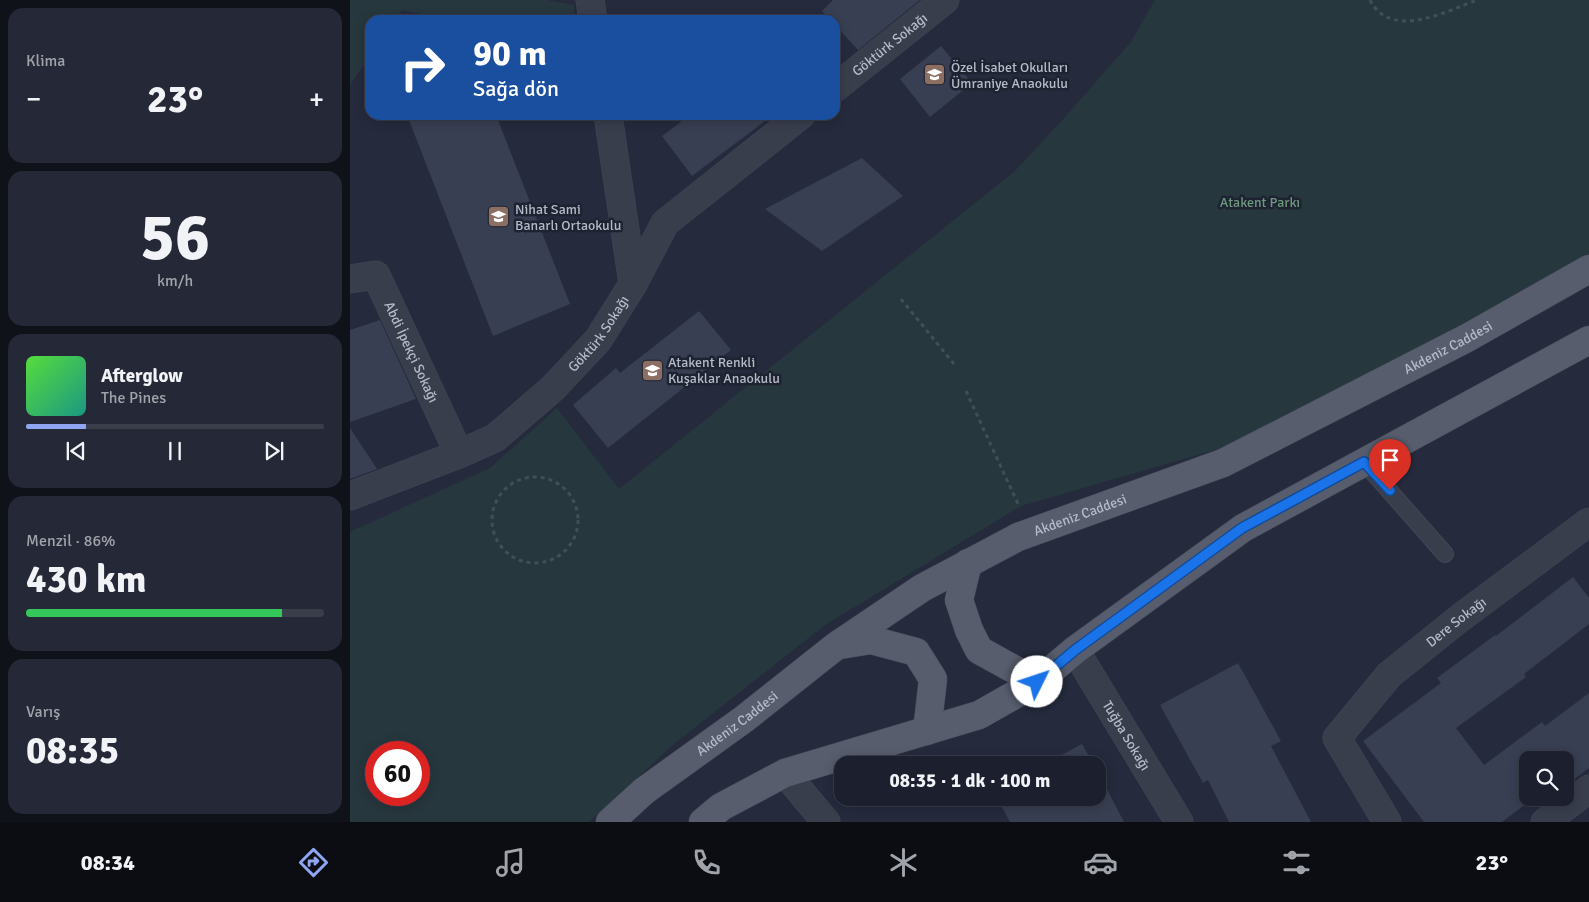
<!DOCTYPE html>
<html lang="tr">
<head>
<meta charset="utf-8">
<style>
	:root { --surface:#1c202e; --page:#252836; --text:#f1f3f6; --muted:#a0a3aa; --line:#3a3e4a; --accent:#90a5f2 }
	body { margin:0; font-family:Signika,sans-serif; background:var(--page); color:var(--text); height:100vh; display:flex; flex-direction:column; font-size:19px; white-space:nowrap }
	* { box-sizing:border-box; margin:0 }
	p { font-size:16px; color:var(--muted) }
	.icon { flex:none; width:28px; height:28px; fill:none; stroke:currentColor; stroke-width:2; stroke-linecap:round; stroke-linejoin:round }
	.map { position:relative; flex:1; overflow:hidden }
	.details { display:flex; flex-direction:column; gap:8px; padding:8px; background:#0f1219; width:350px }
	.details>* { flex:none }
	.hud { position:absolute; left:15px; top:15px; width:475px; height:105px; border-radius:15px; box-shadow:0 2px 12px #0003,0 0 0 1px var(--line); background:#1a4fa0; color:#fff; overflow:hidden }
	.controls { position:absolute; left:1169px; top:751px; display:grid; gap:10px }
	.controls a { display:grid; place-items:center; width:55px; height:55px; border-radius:10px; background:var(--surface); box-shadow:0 2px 12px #0003,0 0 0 1px var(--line); font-size:25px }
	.speed { position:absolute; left:15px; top:741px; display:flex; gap:10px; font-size:25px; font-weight:700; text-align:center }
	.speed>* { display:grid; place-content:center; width:65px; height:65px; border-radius:50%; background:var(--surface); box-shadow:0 2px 12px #0003,0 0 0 1px var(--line); line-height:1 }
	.speed .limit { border:8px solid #d22; background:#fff; color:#111 }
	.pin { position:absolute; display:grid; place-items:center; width:42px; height:42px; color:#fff; margin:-51px -21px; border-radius:50% 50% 50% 0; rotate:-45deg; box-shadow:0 0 5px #0007 }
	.pin .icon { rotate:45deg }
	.me { position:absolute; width:55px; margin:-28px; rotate:49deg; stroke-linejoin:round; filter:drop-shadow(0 0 4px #0008) }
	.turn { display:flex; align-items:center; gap:18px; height:105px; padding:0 25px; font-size:22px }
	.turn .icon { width:65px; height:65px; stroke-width:2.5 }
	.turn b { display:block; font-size:35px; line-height:42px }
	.big { font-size:38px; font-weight:700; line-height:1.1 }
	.details .tile { flex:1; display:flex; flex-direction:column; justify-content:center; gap:8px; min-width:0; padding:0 18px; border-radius:15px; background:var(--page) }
	.details .dial { align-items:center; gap:0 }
	.dial b { font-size:65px; line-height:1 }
	.song { display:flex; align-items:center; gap:15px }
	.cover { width:60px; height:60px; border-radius:8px; background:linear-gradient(135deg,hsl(110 70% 55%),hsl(170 70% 35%)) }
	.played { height:5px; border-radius:2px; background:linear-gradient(90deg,var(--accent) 20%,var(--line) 20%) }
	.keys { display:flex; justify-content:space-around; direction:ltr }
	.heat { display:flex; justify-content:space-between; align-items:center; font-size:28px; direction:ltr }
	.charge { height:8px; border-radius:4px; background:linear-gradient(90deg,#34c759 86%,var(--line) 0) }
	.trip { position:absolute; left:484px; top:756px; width:272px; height:50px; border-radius:15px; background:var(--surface); box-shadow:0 2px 12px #0003,0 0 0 1px var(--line); font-weight:700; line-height:50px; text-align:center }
	.tabs { display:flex; height:80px; justify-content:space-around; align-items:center; background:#0b0d12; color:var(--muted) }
	.tabs .icon { width:35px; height:35px }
	.tabs .current { color:var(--accent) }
	.tabs b { font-size:22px; color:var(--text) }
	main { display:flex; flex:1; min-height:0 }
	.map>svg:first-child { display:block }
	.green { fill:#27373e; fill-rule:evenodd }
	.building { fill:#383f52 }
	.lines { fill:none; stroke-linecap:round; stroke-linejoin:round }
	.lane-casing { stroke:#424756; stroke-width:18 }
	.street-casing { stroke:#424756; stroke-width:29 }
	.primary-casing { stroke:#424756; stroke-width:29 }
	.path { stroke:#405056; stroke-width:3; stroke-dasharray:4 4; stroke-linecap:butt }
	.lane { stroke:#393e4d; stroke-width:16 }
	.street { stroke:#393e4d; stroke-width:28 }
	.primary { stroke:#575d6d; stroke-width:28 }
	.route-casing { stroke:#114b97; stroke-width:12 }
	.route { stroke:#1a73e8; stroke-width:9 }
	.labels { text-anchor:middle; stroke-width:5; stroke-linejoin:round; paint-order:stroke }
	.street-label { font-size:14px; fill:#b5b9c8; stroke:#1e2332 }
	.poi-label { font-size:14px; fill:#b5b9c8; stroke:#1e2332; text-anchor:start }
	.park-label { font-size:14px; fill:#6d987e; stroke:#1e2332 }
</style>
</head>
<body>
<main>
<section class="details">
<div class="tile"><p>Klima</p>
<div class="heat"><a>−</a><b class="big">23°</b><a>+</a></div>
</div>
<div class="tile dial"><b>56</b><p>km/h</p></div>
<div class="tile">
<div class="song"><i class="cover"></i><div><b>Afterglow</b><p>The Pines</p></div></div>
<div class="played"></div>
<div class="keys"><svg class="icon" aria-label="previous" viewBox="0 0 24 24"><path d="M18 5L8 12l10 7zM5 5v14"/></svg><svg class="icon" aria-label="pause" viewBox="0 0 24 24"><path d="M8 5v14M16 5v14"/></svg><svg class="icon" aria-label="next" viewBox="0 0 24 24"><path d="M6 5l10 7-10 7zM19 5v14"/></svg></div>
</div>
<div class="tile"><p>Menzil · 86%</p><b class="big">430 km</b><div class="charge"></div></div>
<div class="tile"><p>Varış</p><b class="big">08:35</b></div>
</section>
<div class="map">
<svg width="1239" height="822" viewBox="0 0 1239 822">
	<rect width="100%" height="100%" fill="#252b3d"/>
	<!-- green -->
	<g class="green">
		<path d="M 0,0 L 197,0 L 224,5 L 224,20 L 101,20 L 52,10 L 44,20 L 20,20 L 20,56 L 0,85 Z"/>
		<path d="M 805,0 L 1239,0 L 1239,258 L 1035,367 L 868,449 L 671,506 L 475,625 L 324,744 L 239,822 L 0,822 L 0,532 L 140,468 L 207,408 L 269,489 L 665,171 L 715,117 L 781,42 ZM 26,752 L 69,752 L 69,795 L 26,795 Z"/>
	</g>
	<!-- building -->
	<g class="building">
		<path d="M 483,0 L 570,0 L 508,50 L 485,25 L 485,20 L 480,20 L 472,11 Z"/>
		<path d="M 591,46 L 622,83 L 580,117 L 550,79 Z"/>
		<path d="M 57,115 L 146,115 L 220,304 L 143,336 Z"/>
		<path d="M 340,115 L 423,115 L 342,176 L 312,136 Z"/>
		<path d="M 512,158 L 553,196 L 472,251 L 415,209 Z"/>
		<path d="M 349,311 L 381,350 L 258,448 L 223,405 L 266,368 L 270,373 Z"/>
		<path d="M 30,320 L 66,399 L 0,422 L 0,330 Z"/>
		<path d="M 0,428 L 27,469 L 0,479 Z"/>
		<path d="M 1223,577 L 1239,598 L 1239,624 L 1174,674 L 1176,677 L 1106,728 L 1134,765 L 1192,722 L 1195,726 L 1239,693 L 1239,768 L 1215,786 L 1215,760 L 1178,760 L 1178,798 L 1200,798 L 1186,807 L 1181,800 L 1152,822 L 1074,822 L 1013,741 L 1091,683 L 1087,678 L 1145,635 L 1146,636 Z"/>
		<path d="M 888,663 L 931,741 L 921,746 L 961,822 L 879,822 L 858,780 L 853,783 L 810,705 Z"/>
		<path d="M 732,744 L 744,765 L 693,765 Z"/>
		<path d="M 748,772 L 774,822 L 660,822 L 647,798 L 748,798 Z"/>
	</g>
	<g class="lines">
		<defs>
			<path id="lane" d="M 1014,462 L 1095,554"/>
			<g id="street">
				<path d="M 240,0 L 243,20"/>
				<path id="s1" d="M 485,88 L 595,0"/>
				<path d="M 258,115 L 283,284"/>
				<path id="s2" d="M 0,279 L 26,275 L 109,454"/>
				<path id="s3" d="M 0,496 L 109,454 L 145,438 L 203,388 L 248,340 L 283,284 L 315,223 L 451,115"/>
				<path id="s4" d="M 725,650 L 829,822"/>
				<path d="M 435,773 L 476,822"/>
				<path id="s5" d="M 1037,822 L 987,738 L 1039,675 L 1110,618 L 1239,522"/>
				<path d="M 1195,822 L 1239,789"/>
			</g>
			<g id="primary">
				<path d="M 618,563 L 609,600 L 619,630 L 629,650 L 687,682"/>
				<path d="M 490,645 L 521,640 L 566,652 L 583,679 L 577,731"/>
				<path id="s6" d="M 260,822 L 294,791 L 394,719 L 486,646 L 572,588 L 668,537 L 873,463 L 1117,338 L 1239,269"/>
				<path d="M 353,822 L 371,807 L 435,773 L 629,715 L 687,682 L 725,650 L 893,528 L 1239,340"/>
			</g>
		</defs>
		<!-- lane casing -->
		<use href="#lane" class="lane-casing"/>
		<!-- street casing -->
		<use href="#street" class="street-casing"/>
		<!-- primary casing -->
		<use href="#primary" class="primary-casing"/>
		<!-- path -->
		<g class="path">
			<path d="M 1020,0 C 1041,41 1097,11 1127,0"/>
			<path d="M 551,299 L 604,364"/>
			<path d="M 616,391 L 669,506"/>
			<circle cx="185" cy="520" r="43"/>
		</g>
		<!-- lane -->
		<use href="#lane" class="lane"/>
		<!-- street -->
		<use href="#street" class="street"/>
		<!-- primary -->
		<use href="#primary" class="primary"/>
	</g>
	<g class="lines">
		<defs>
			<path id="route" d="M 687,682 L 725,650 L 892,528 L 1014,462 L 1040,490"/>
		</defs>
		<!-- route casing -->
		<use href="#route" class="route-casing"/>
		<!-- route -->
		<use href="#route" class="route"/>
	</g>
	<!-- icons -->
	<defs>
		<symbol id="school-square" viewBox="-11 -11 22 22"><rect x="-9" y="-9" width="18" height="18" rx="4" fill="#8d6e63" stroke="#1e2332"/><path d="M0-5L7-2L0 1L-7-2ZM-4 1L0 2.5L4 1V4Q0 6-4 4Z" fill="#fff"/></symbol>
	</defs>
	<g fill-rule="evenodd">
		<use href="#school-square" x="572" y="62" width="25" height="25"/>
		<use href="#school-square" x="136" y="204" width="25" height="25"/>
		<use href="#school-square" x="290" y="358" width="25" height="25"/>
	</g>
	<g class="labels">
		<!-- street labels -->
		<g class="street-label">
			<text dy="5" stroke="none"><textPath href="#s1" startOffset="70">Göktürk Sokağı</textPath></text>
			<text dy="5" stroke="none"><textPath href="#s3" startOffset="304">Göktürk Sokağı</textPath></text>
			<text dy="5" stroke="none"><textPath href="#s6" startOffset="970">Akdeniz Caddesi</textPath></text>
			<text dy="5" stroke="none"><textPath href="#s2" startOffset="111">Abdi İpekçi Sokağı</textPath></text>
			<text dy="5" stroke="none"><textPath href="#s6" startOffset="565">Akdeniz Caddesi</textPath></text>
			<text dy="5" stroke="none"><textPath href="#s5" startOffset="265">Dere Sokağı</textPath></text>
			<text dy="5" stroke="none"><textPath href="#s6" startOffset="161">Akdeniz Caddesi</textPath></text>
			<text dy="5" stroke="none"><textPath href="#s4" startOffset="100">Tuğba Sokağı</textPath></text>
		</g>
		<!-- poi labels -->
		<g class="poi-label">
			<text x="601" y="72">Özel İsabet Okulları<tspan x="601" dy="16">Ümraniye Anaokulu</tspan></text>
			<text x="165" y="214">Nihat Sami<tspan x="165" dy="16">Banarlı Ortaokulu</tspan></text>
			<text x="318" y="367">Atakent Renkli<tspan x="318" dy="16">Kuşaklar Anaokulu</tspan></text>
		</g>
		<!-- park labels -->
		<g class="park-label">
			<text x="910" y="207">Atakent Parkı</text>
		</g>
	</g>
</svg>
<div class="controls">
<a><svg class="icon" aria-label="search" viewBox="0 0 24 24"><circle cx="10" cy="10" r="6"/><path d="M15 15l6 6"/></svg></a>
</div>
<div class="speed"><div class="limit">60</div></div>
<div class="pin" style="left:1040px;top:490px;background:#d93025"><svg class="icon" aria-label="arrive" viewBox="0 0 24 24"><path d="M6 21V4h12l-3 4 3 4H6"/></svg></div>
<svg class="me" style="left:687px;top:682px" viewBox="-20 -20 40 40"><circle r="19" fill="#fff"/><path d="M0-13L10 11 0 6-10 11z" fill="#1a73e8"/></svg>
<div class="trip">08:35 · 1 dk · 100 m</div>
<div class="hud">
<div class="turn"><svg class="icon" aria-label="right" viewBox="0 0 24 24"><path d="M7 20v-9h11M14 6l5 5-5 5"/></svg><div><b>90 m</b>Sağa dön</div></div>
</div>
</div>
</main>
<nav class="tabs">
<b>08:34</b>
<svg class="icon current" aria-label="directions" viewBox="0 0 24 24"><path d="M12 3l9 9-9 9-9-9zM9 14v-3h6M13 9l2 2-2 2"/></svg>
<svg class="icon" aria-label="music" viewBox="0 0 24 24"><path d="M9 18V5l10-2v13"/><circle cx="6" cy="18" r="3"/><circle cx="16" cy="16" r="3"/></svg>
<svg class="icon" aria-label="phone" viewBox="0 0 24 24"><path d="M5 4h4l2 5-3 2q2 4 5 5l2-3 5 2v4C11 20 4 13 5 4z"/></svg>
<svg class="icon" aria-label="climate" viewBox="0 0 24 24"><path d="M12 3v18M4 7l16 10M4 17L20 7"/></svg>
<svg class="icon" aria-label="car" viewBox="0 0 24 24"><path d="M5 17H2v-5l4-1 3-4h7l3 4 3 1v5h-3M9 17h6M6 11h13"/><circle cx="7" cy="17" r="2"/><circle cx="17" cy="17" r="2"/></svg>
<svg class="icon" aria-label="filters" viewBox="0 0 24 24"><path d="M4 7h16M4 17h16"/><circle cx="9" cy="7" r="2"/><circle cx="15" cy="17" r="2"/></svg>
<b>23°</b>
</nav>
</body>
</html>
